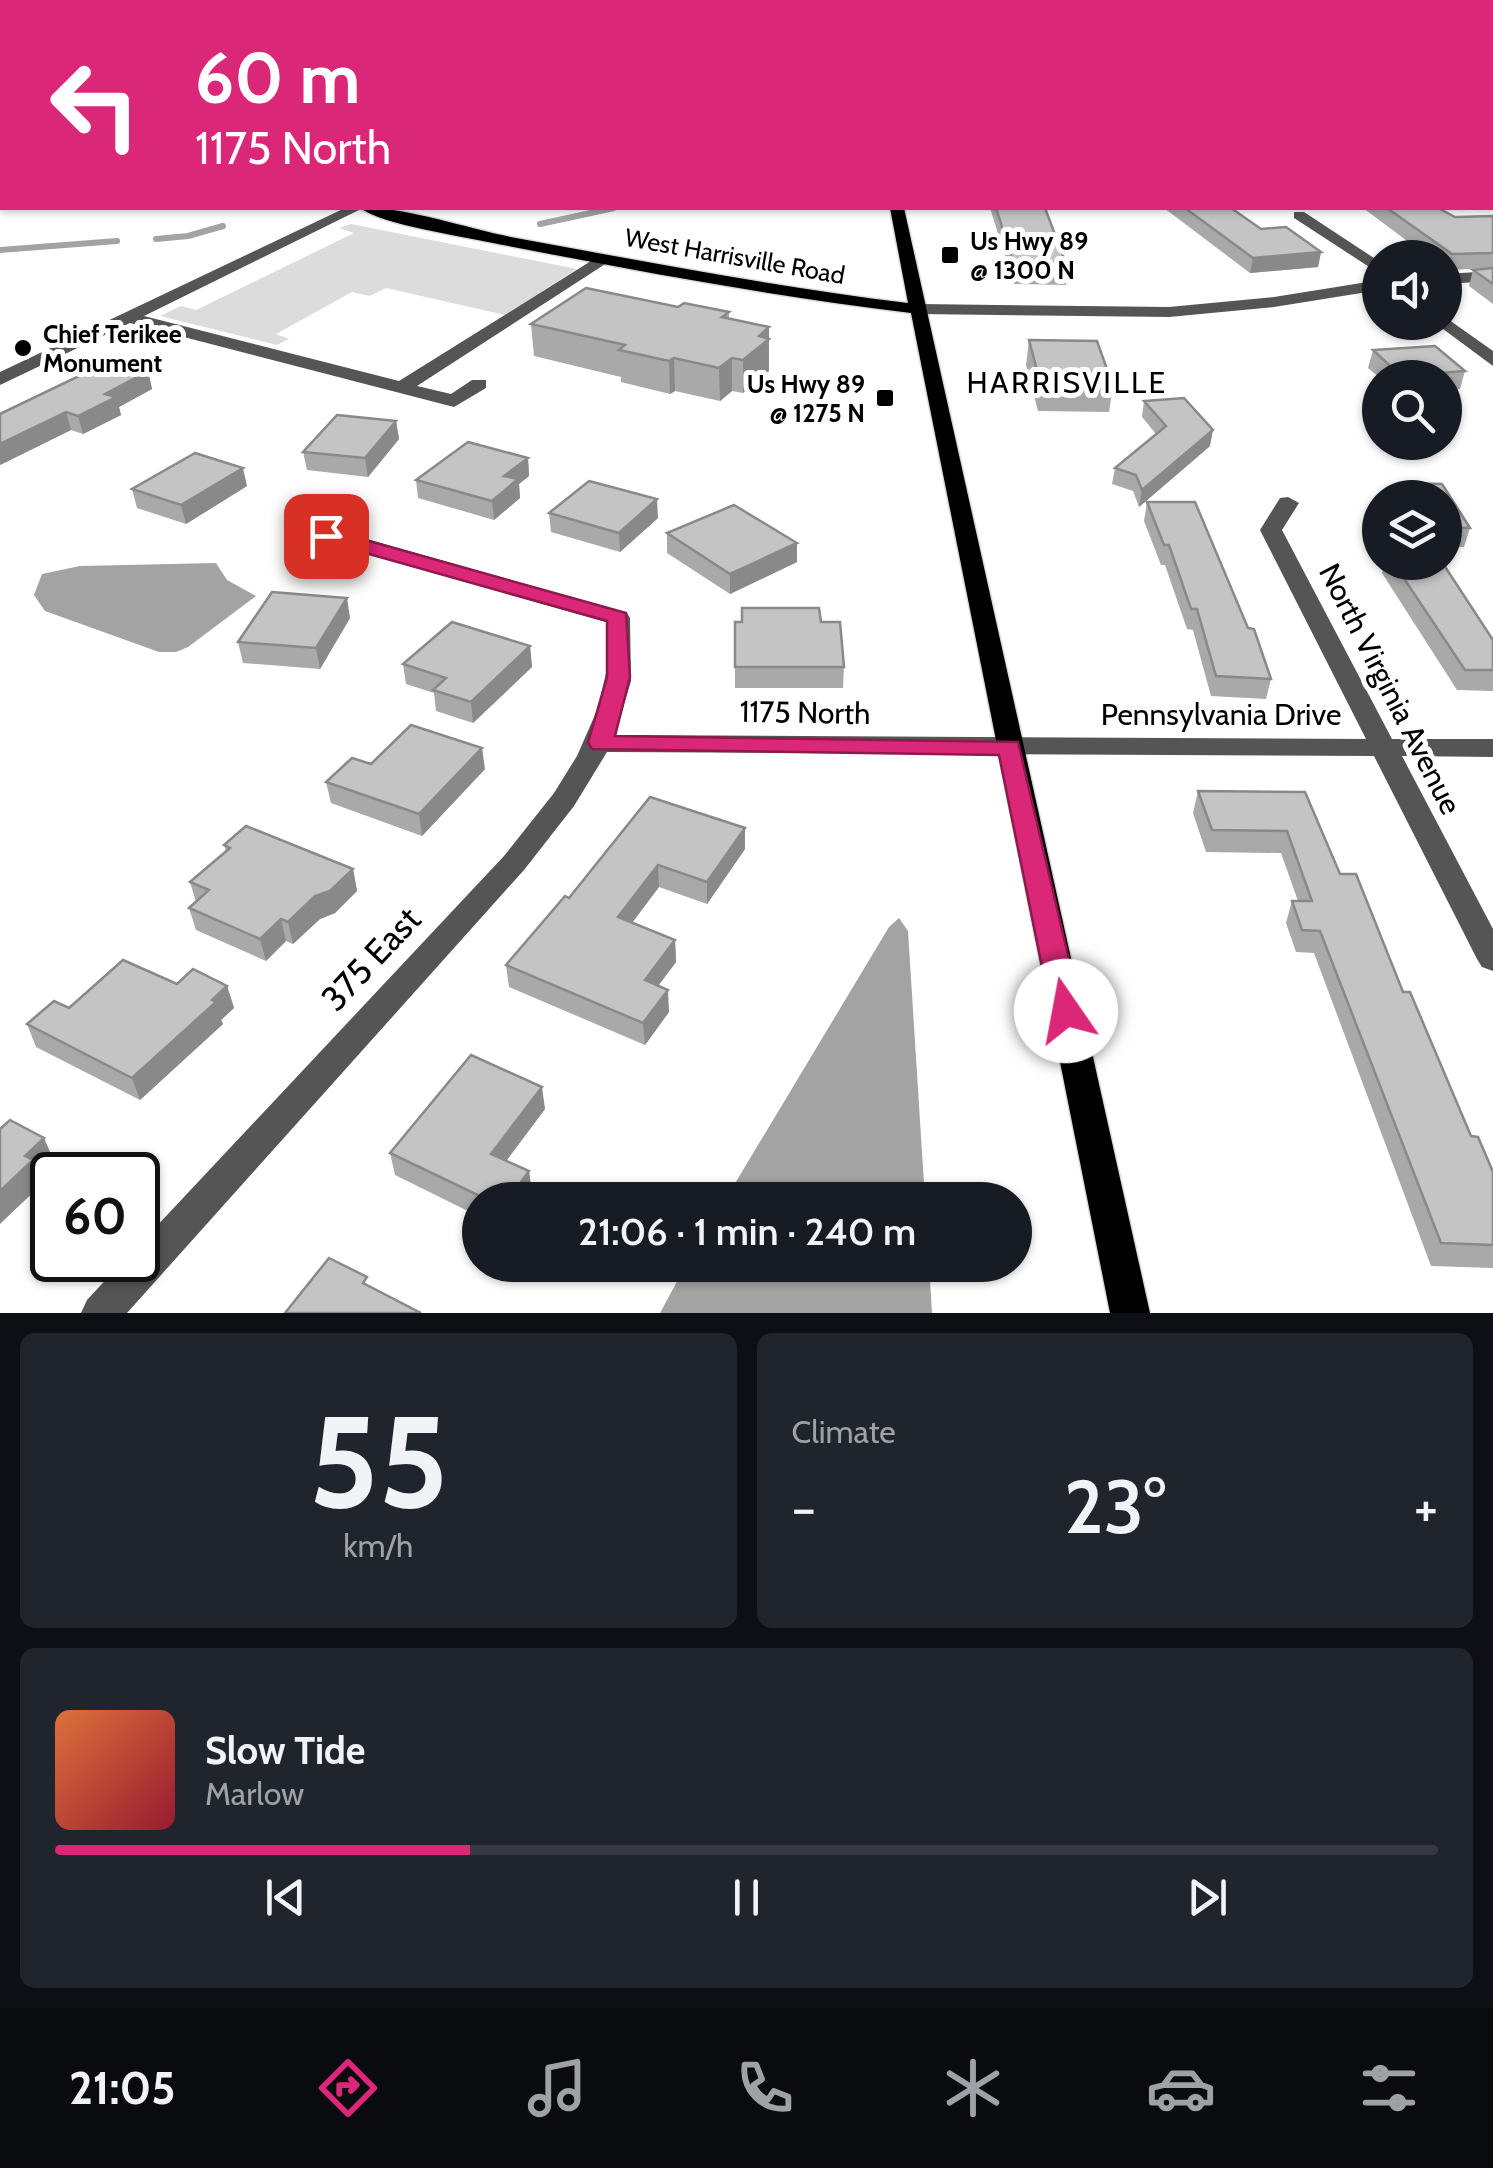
<!DOCTYPE html>
<html lang="en">
<head>
<meta charset="utf-8">
<style>
	:root { --surface:#171b24; --page:#20242c; --text:#f1f3f6; --muted:#9ea1a6; --line:#363941; --accent:#db2777 }
	body { margin:0; font-family:Cabin,sans-serif; background:var(--page); color:var(--text); height:100vh; display:flex; flex-direction:column; font-size:38px; white-space:nowrap }
	* { box-sizing:border-box; margin:0 }
	p { font-size:32px; color:var(--muted) }
	.icon { flex:none; width:55px; height:55px; fill:none; stroke:currentColor; stroke-width:2; stroke-linecap:round; stroke-linejoin:round }
	.map { position:relative; height:1313px; overflow:hidden }
	.drawer { display:flex; flex-direction:column; gap:20px; padding:20px; background:#0d0f14; flex:1 }
	.drawer>* { flex:none }
	.hud { position:absolute; left:0px; top:0px; width:1495px; height:210px; box-shadow:0 2px 8px #0004; background:#db2777; color:#fff; overflow:hidden }
	.controls { position:absolute; left:1362px; top:240px; display:grid; gap:20px }
	.controls a { display:grid; place-items:center; width:100px; height:100px; border-radius:50%; background:var(--surface); box-shadow:0 2px 8px #0004; font-size:50px }
	.speed { position:absolute; left:30px; top:1152px; display:flex; gap:20px; font-size:50px; font-weight:700; text-align:center }
	.speed>* { display:grid; place-content:center; width:130px; height:130px; border-radius:50%; background:var(--surface); box-shadow:0 2px 8px #0004; line-height:1 }
	.speed .limit { border:5px solid #111; border-radius:15px; background:#fff; color:#111 }
	.pin { position:absolute; display:grid; place-items:center; width:85px; height:85px; color:#fff; margin:-42px; border-radius:20px; box-shadow:0 5px 15px #0006 }
	.me { position:absolute; width:110px; margin:-55px; rotate:348deg; stroke-linejoin:round; filter:drop-shadow(0 0 8px #0008) }
	.turn { display:flex; align-items:center; gap:35px; height:210px; padding:0 30px; font-size:45px }
	.turn .icon { width:130px; height:130px; stroke-width:2.5 }
	.turn b { display:block; font-size:70px; line-height:85px }
	.big { font-size:75px; font-weight:600; line-height:1.1 }
	.drawer .widget { flex:1; display:flex; flex-direction:column; justify-content:center; gap:15px; min-width:0; padding:0 35px; border-radius:15px; background:var(--page) }
	.drawer .dial { align-items:center; gap:0 }
	.dial b { font-size:130px; line-height:1 }
	.song { display:flex; align-items:center; gap:30px }
	.cover { width:120px; height:120px; border-radius:15px; background:linear-gradient(135deg,hsl(20 70% 55%),hsl(350 70% 35%)) }
	.played { height:10px; border-radius:5px; background:linear-gradient(90deg,var(--accent) 30%,var(--line) 30%) }
	.keys { display:flex; justify-content:space-around; direction:ltr }
	.heat { display:flex; justify-content:space-between; align-items:center; font-size:55px; direction:ltr }
	.drawer .tiles { flex:1; display:grid; gap:20px; grid-template-columns:1fr 1fr }
	.widget:last-child { grid-column:span 2 }
	.trip { position:absolute; left:462px; top:1182px; width:570px; height:100px; border-radius:50px; background:var(--surface); box-shadow:0 2px 8px #0004; font-weight:600; line-height:100px; text-align:center }
	.dock { display:flex; height:160px; justify-content:space-around; align-items:center; background:#090b0e; color:var(--muted) }
	.dock .icon { width:70px; height:70px }
	.dock .selected { color:var(--accent) }
	.dock b { font-size:45px; color:var(--text) }
	.map>svg:first-child { display:block }
	.green { fill:#dcdcdc }
	.water { fill:#a3a3a3 }
	.lines { fill:none; stroke-linecap:round; stroke-linejoin:round }
	.stream { stroke:#a3a3a3; stroke-width:6 }
	.canal { fill:#a3a3a3; fill-rule:evenodd }
	.major-casing { stroke:#dbdbdb; stroke-width:3 }
	.minor { fill:#555; fill-rule:evenodd }
	.major { fill:#000; fill-rule:evenodd }
	.wall { fill:#a9a9a9 }
	.shaded-wall { fill:#898989 }
	.building { fill:#c4c4c4; stroke:#898989; stroke-width:2.5 }
	.route { fill:#db2777; stroke:#8e194d; stroke-width:2.5 }
	.poi-dot { fill:#000; stroke:#fff; stroke-width:4 }
	.labels { text-anchor:middle; stroke-width:10; stroke-linejoin:round; paint-order:stroke }
	.far-poi-label { font-size:25px; font-weight:bold; fill:#000; stroke:#fff; text-anchor:start }
	.far-street-label { font-size:25px; fill:#000; stroke:#fff }
	.far-quarter-label { font-size:30px; letter-spacing:2.5px; fill:#000; stroke:#fff }
	.street-label { font-size:30px; fill:#000; stroke:#fff }
	.near-street-label { font-size:35px; fill:#000; stroke:#fff }
</style>
</head>
<body>
<div class="map">
<svg width="1493" height="1313" viewBox="0 0 1493 1313">
	<rect width="100%" height="100%" fill="#fff"/>
	<!-- green -->
	<path class="green" d="M 351,224 L 577,269 L 505,315 L 386,288 L 370,296 L 352,292 L 276,334 L 289,339 L 277,345 L 160,316 L 181,306 L 196,310 L 354,233 L 339,228 Z"/>
	<!-- water -->
	<g class="water">
		<path d="M 216,563 L 227,580 L 256,596 L 188,647 L 176,652 L 159,652 L 45,611 L 34,595 L 42,574 L 80,566 Z"/>
		<path d="M 899,918 L 908,931 L 925,1200 L 725,1200 L 889,927 Z"/>
		<path d="M 686,1265 L 929,1265 L 932,1313 L 660,1313 Z"/>
	</g>
	<g class="lines">
		<!-- stream -->
		<g class="stream">
			<path d="M 540,224 L 614,208"/>
			<path d="M 156,239 L 188,236 L 223,226"/>
			<path d="M 0,250 L 117,241"/>
		</g>
		<!-- canal -->
		<g class="canal">
			<path d="M 1209,0 L 1233,0 L 1235,2 L 1211,2 Z"/>
			<rect x="1492" y="33" width="1" height="10"/>
		</g>
		<defs>
			<g id="major">
				<path d="M 0,0 L 10,0 L 11,2 L 2,4 Z"/>
				<path d="M 847,0 L 857,0 L 858,2 L 848,2 Z"/>
				<path d="M 360,208 C 399,205 473,230 516,238 C 647,262 777,287 908,303 L 890,208 L 904,208 L 1150,1313 L 1110,1313 L 911,313 C 770,296 631,270 493,243 C 461,236 383,225 360,208 Z"/>
			</g>
		</defs>
		<!-- major casing -->
		<use href="#major" class="major-casing"/>
		<!-- minor -->
		<g class="minor">
			<path d="M 760,0 L 783,0 L 784,2 L 763,2 Z"/>
			<path d="M 1493,66 L 1493,74 L 1492,74 L 1492,67 Z"/>
			<rect x="0" y="83" width="2" height="8"/>
			<path d="M 345,208 L 363,208 L 144,316 L 399,381 L 599,256 L 613,259 L 417,386 L 451,394 L 472,380 L 486,380 L 486,388 L 454,407 L 130,323 L 0,385 L 0,372 Z"/>
			<path d="M 1294,212 L 1304,212 L 1380,262 L 1380,274 L 1294,218 Z"/>
			<path d="M 1493,271 L 1493,281 L 1445,284 L 1445,274 Z"/>
			<path d="M 1380,280 L 1380,290 L 1274,307 L 1169,317 L 919,314 L 910,309 L 919,304 L 1169,307 L 1274,297 Z"/>
			<path d="M 1445,317 L 1493,351 L 1493,366 L 1439,326 L 1437,322 L 1445,322 Z"/>
			<path d="M 1288,497 L 1299,503 L 1282,530 L 1392,739 L 1493,739 L 1493,757 L 1402,756 L 1493,929 L 1493,971 L 1482,967 L 1477,959 L 1374,756 L 607,752 L 574,806 L 524,870 L 127,1313 L 81,1313 L 87,1300 L 124,1260 L 138,1260 L 138,1246 L 504,856 L 554,793 L 577,756 L 598,708 L 606,673 L 606,622 L 319,540 L 316,535 L 319,530 L 335,530 L 627,613 L 630,618 L 631,681 L 615,735 L 1366,739 L 1260,530 L 1280,498 Z"/>
		</g>
		<!-- major -->
		<use href="#major" class="major"/>
	</g>
	<!-- wall -->
	<g class="wall">
		<path d="M 1373,0 L 1493,0 L 1493,14 L 1492,2 L 1394,2 Z"/>
		<path d="M 990,208 L 1045,208 L 1068,269 L 1066,285 L 1014,284 Z"/>
		<path d="M 1164,208 L 1231,208 L 1261,229 L 1321,252 L 1318,267 L 1250,273 Z"/>
		<path d="M 1363,208 L 1438,208 L 1455,217 L 1493,216 L 1493,268 L 1447,270 L 1445,269 L 1445,258 L 1430,258 Z"/>
		<path d="M 1493,268 L 1493,304 L 1469,286 L 1473,270 Z"/>
		<path d="M 729,312 L 729,319 L 769,327 L 769,371 L 743,393 L 732,391 L 720,401 L 675,391 L 670,394 L 621,382 L 621,377 L 534,356 L 531,324 Z"/>
		<path d="M 1029,340 L 1113,386 L 1109,412 L 1038,411 L 1026,365 Z"/>
		<path d="M 1373,350 L 1465,371 L 1460,389 L 1445,390 L 1445,378 L 1380,378 L 1368,368 Z"/>
		<path d="M 110,361 L 148,371 L 152,389 L 119,407 L 121,415 L 83,434 L 71,430 L 0,465 Z"/>
		<path d="M 1144,401 L 1210,446 L 1139,507 L 1133,491 L 1112,484 L 1115,468 L 1156,434 L 1142,417 Z"/>
		<path d="M 396,421 L 399,439 L 368,477 L 307,470 L 303,452 Z"/>
		<path d="M 528,458 L 529,476 L 519,484 L 520,498 L 494,520 L 418,498 L 416,480 Z"/>
		<path d="M 1400,483 L 1442,484 L 1470,528 L 1464,547 L 1445,547 L 1445,498 L 1395,498 Z"/>
		<path d="M 247,486 L 186,524 L 137,508 L 132,489 Z"/>
		<path d="M 1147,502 L 1248,628 L 1271,679 L 1266,699 L 1211,696 L 1193,630 L 1187,629 L 1165,565 L 1161,565 L 1144,521 Z"/>
		<path d="M 549,513 L 658,518 L 620,552 L 551,532 Z"/>
		<path d="M 667,533 L 797,543 L 797,562 L 730,594 L 667,553 Z"/>
		<path d="M 1384,562 L 1442,562 L 1493,640 L 1493,691 L 1457,690 L 1382,573 Z"/>
		<path d="M 350,618 L 320,669 L 243,663 L 238,642 Z"/>
		<path d="M 735,622 L 821,622 L 844,667 L 843,688 L 735,688 Z"/>
		<path d="M 530,646 L 532,667 L 473,723 L 436,711 L 434,693 L 406,684 L 403,664 Z"/>
		<path d="M 371,764 L 485,769 L 422,836 L 331,803 L 326,782 Z"/>
		<path d="M 1198,791 L 1305,792 L 1340,874 L 1403,992 L 1471,1136 L 1493,1172 L 1493,1268 L 1431,1266 L 1314,953 L 1296,952 L 1286,923 L 1292,901 L 1298,901 L 1281,853 L 1206,852 L 1193,813 Z"/>
		<path d="M 650,797 L 745,849 L 707,904 L 659,887 L 632,922 L 675,940 L 676,962 L 658,986 L 669,1012 L 645,1045 L 509,987 L 506,965 L 569,898 Z"/>
		<path d="M 224,845 L 353,869 L 357,891 L 335,913 L 320,919 L 293,944 L 286,941 L 266,961 L 196,930 L 189,908 L 196,902 L 190,882 L 226,851 Z"/>
		<path d="M 177,984 L 227,986 L 234,1008 L 221,1020 L 223,1024 L 140,1100 L 36,1047 L 27,1024 L 69,1008 Z"/>
		<path d="M 545,1109 L 506,1161 L 529,1171 L 532,1194 L 528,1200 L 480,1200 L 480,1217 L 395,1175 L 390,1153 Z"/>
	</g>
	<!-- shaded-wall -->
	<g class="shaded-wall">
		<path d="M 1321,252 L 1318,267 L 1250,273 L 1253,258 Z"/>
		<path d="M 769,327 L 769,371 L 743,393 L 743,360 L 759,336 Z"/>
		<path d="M 674,358 L 675,391 L 670,394 L 669,361 Z"/>
		<path d="M 732,358 L 732,391 L 720,401 L 719,368 Z"/>
		<path d="M 148,371 L 152,389 L 119,407 L 121,415 L 83,434 L 78,416 L 105,394 Z"/>
		<path d="M 66,412 L 71,430 L 0,465 L 0,444 Z"/>
		<path d="M 396,421 L 399,439 L 368,477 L 365,458 Z"/>
		<path d="M 1213,430 L 1210,446 L 1139,507 L 1142,490 Z"/>
		<path d="M 528,458 L 529,476 L 519,484 L 520,498 L 494,520 L 492,501 L 504,476 Z"/>
		<path d="M 243,468 L 247,486 L 186,524 L 181,505 Z"/>
		<path d="M 657,499 L 658,518 L 620,552 L 619,533 Z"/>
		<path d="M 797,543 L 797,562 L 730,594 L 730,574 Z"/>
		<path d="M 347,598 L 350,618 L 320,669 L 316,648 Z"/>
		<path d="M 530,646 L 532,667 L 473,723 L 471,702 Z"/>
		<path d="M 482,748 L 485,769 L 422,836 L 419,814 Z"/>
		<path d="M 745,828 L 745,849 L 707,904 L 707,882 Z"/>
		<path d="M 658,865 L 659,887 L 620,939 L 618,917 Z"/>
		<path d="M 353,869 L 357,891 L 335,913 L 320,919 L 293,944 L 288,922 L 315,896 Z"/>
		<path d="M 281,919 L 286,941 L 266,961 L 260,939 Z"/>
		<path d="M 675,940 L 676,962 L 646,1002 L 645,980 Z"/>
		<path d="M 227,986 L 234,1008 L 221,1020 L 223,1024 L 140,1100 L 132,1078 Z"/>
		<path d="M 668,990 L 669,1012 L 645,1045 L 643,1023 Z"/>
		<path d="M 542,1087 L 545,1109 L 495,1176 L 491,1154 Z"/>
		<path d="M 44,1138 L 54,1161 L 39,1175 L 43,1183 L 0,1224 L 0,1191 L 25,1156 Z"/>
		<path d="M 529,1171 L 532,1194 L 528,1200 L 508,1200 Z"/>
	</g>
	<!-- building -->
	<g class="building">
		<path d="M 1450,0 L 1493,0 L 1493,5 L 1492,2 Z"/>
		<path d="M 996,208 L 1045,208 L 1068,269 L 1015,268 Z"/>
		<path d="M 1185,208 L 1231,208 L 1261,229 L 1286,227 L 1321,252 L 1253,258 Z"/>
		<path d="M 1387,208 L 1438,208 L 1455,217 L 1493,216 L 1493,253 L 1452,254 Z"/>
		<path d="M 1493,268 L 1493,284 L 1473,270 Z"/>
		<path d="M 586,288 L 678,307 L 684,303 L 729,312 L 722,317 L 769,327 L 759,336 L 769,339 L 743,360 L 732,358 L 719,368 L 674,358 L 669,361 L 619,350 L 625,345 L 531,324 Z"/>
		<path d="M 1029,340 L 1097,341 L 1113,386 L 1041,385 Z"/>
		<path d="M 1435,346 L 1465,371 L 1401,376 L 1373,350 Z"/>
		<path d="M 110,361 L 148,371 L 105,394 L 116,397 L 78,416 L 66,412 L 0,444 L 0,414 Z"/>
		<path d="M 1184,398 L 1213,430 L 1142,490 L 1136,475 L 1115,468 L 1166,426 L 1144,401 Z"/>
		<path d="M 337,415 L 396,421 L 365,458 L 303,452 Z"/>
		<path d="M 468,442 L 528,458 L 504,476 L 518,479 L 492,501 L 416,480 Z"/>
		<path d="M 195,453 L 243,468 L 181,505 L 132,489 Z"/>
		<path d="M 589,481 L 657,499 L 619,533 L 549,513 Z"/>
		<path d="M 1400,483 L 1442,484 L 1470,528 L 1445,527 L 1445,498 L 1408,498 Z"/>
		<path d="M 1147,502 L 1195,502 L 1248,628 L 1254,629 L 1271,679 L 1216,676 L 1197,609 L 1191,609 L 1169,545 L 1164,545 Z"/>
		<path d="M 734,505 L 797,543 L 730,574 L 667,533 Z"/>
		<path d="M 1393,562 L 1442,562 L 1493,640 L 1493,670 L 1465,670 Z"/>
		<path d="M 272,592 L 347,598 L 316,648 L 238,642 Z"/>
		<path d="M 742,608 L 819,608 L 821,622 L 840,622 L 844,667 L 735,667 L 735,622 L 742,622 Z"/>
		<path d="M 452,622 L 530,646 L 471,702 L 433,690 L 446,678 L 403,664 Z"/>
		<path d="M 411,725 L 482,748 L 419,814 L 326,782 L 352,758 L 371,764 Z"/>
		<path d="M 1198,791 L 1305,792 L 1340,874 L 1356,874 L 1403,992 L 1410,992 L 1471,1136 L 1478,1137 L 1493,1172 L 1493,1245 L 1441,1243 L 1320,931 L 1302,930 L 1292,901 L 1312,901 L 1287,831 L 1212,830 Z"/>
		<path d="M 650,797 L 745,828 L 707,882 L 658,865 L 618,917 L 675,940 L 645,980 L 668,990 L 643,1023 L 506,965 L 565,896 L 569,898 Z"/>
		<path d="M 246,826 L 353,869 L 330,891 L 315,896 L 288,922 L 281,919 L 260,939 L 189,908 L 209,890 L 190,882 L 230,848 L 224,845 Z"/>
		<path d="M 123,960 L 177,984 L 193,969 L 227,986 L 212,1000 L 216,1002 L 132,1078 L 27,1024 L 54,1001 L 69,1008 Z"/>
		<path d="M 471,1055 L 542,1087 L 491,1154 L 529,1171 L 508,1200 L 488,1200 L 390,1153 Z"/>
		<path d="M 10,1120 L 44,1138 L 25,1156 L 33,1160 L 0,1191 L 0,1129 Z"/>
		<path d="M 329,1258 L 367,1277 L 363,1283 L 421,1313 L 285,1313 Z"/>
	</g>
	<!-- route -->
	<path class="route" d="M 326,529 L 626,613 L 630,677 L 615,736 L 1018,742 L 1081,1011 L 1076,1019 L 1066,1023 L 1055,1019 L 1051,1011 L 999,755 L 592,749 L 588,743 L 607,677 L 607,621 L 319,540 L 316,536 Z"/>
	<!-- markers -->
	<g class="poi-dot">
		<rect x="940" y="245" width="20" height="20" rx="5"/>
		<circle cx="23" cy="348" r="10"/>
		<rect x="875" y="388" width="20" height="20" rx="5"/>
	</g>
	<g class="labels">
		<!-- far-poi labels -->
		<g class="far-poi-label">
			<text x="970" y="250">Us Hwy 89<tspan x="970" dy="29">@ 1300 N</tspan></text>
			<text x="43" y="343">Chief Terikee<tspan x="43" dy="29">Monument</tspan></text>
			<text x="865" y="393" text-anchor="end">Us Hwy 89<tspan x="865" dy="29">@ 1275 N</tspan></text>
		</g>
		<!-- far-street labels -->
		<g class="far-street-label">
			<text transform="translate(735 256) rotate(10)" y="9">West Harrisville Road</text>
		</g>
		<!-- far-quarter labels -->
		<g class="far-quarter-label">
			<text x="1067" y="393">HARRISVILLE</text>
		</g>
		<!-- street labels -->
		<g class="street-label">
			<text transform="translate(1390 689) rotate(63)" y="10">North Virginia Avenue</text>
			<text transform="translate(805 713) rotate(1)" y="10">1175 North</text>
			<text x="1221" y="725">Pennsylvania Drive</text>
		</g>
		<!-- near-street labels -->
		<g class="near-street-label">
			<text transform="translate(371 959) rotate(-47)" y="12">375 East</text>
		</g>
	</g>
</svg>
<div class="controls">
<a><svg class="icon" aria-label="sound" viewBox="0 0 24 24"><path d="M4 9h4l5-4v14l-5-4H4zM17 9q2 3 0 6"/></svg></a>
<a><svg class="icon" aria-label="search" viewBox="0 0 24 24"><circle cx="10" cy="10" r="6"/><path d="M15 15l6 6"/></svg></a>
<a><svg class="icon" aria-label="layers" viewBox="0 0 24 24"><path d="M12 4l9 5-9 5-9-5zM3 14l9 5 9-5"/></svg></a>
</div>
<div class="speed"><div class="limit">60</div></div>
<div class="pin" style="left:326px;top:536px;background:#d93025"><svg class="icon" aria-label="arrive" viewBox="0 0 24 24"><path d="M6 21V4h12l-3 4 3 4H6"/></svg></div>
<svg class="me" style="left:1066px;top:1011px" viewBox="-20 -20 40 40"><circle r="19" fill="#fff"/><path d="M0-13L10 11 0 6-10 11z" fill="#db2777"/></svg>
<div class="trip">21:06 · 1 min · 240 m</div>
<div class="hud">
<div class="turn"><svg class="icon" aria-label="left" viewBox="0 0 24 24"><path d="M17 20v-9H6M10 6l-5 5 5 5"/></svg><div><b>60 m</b>1175 North</div></div>
</div>
</div>
<section class="drawer">
<div class="tiles">
<div class="widget dial"><b>55</b><p>km/h</p></div>
<div class="widget"><p>Climate</p>
<div class="heat"><a>−</a><b class="big">23°</b><a>+</a></div>
</div>
<div class="widget">
<div class="song"><i class="cover"></i><div><b>Slow Tide</b><p>Marlow</p></div></div>
<div class="played"></div>
<div class="keys"><svg class="icon" aria-label="previous" viewBox="0 0 24 24"><path d="M18 5L8 12l10 7zM5 5v14"/></svg><svg class="icon" aria-label="pause" viewBox="0 0 24 24"><path d="M8 5v14M16 5v14"/></svg><svg class="icon" aria-label="next" viewBox="0 0 24 24"><path d="M6 5l10 7-10 7zM19 5v14"/></svg></div>
</div>
</div>
</section>
<nav class="dock">
<b>21:05</b>
<svg class="icon selected" aria-label="directions" viewBox="0 0 24 24"><path d="M12 3l9 9-9 9-9-9zM9 14v-3h6M13 9l2 2-2 2"/></svg>
<svg class="icon" aria-label="music" viewBox="0 0 24 24"><path d="M9 18V5l10-2v13"/><circle cx="6" cy="18" r="3"/><circle cx="16" cy="16" r="3"/></svg>
<svg class="icon" aria-label="phone" viewBox="0 0 24 24"><path d="M5 4h4l2 5-3 2q2 4 5 5l2-3 5 2v4C11 20 4 13 5 4z"/></svg>
<svg class="icon" aria-label="climate" viewBox="0 0 24 24"><path d="M12 3v18M4 7l16 10M4 17L20 7"/></svg>
<svg class="icon" aria-label="car" viewBox="0 0 24 24"><path d="M5 17H2v-5l4-1 3-4h7l3 4 3 1v5h-3M9 17h6M6 11h13"/><circle cx="7" cy="17" r="2"/><circle cx="17" cy="17" r="2"/></svg>
<svg class="icon" aria-label="filters" viewBox="0 0 24 24"><path d="M4 7h16M4 17h16"/><circle cx="9" cy="7" r="2"/><circle cx="15" cy="17" r="2"/></svg>
</nav>
</body>
</html>
